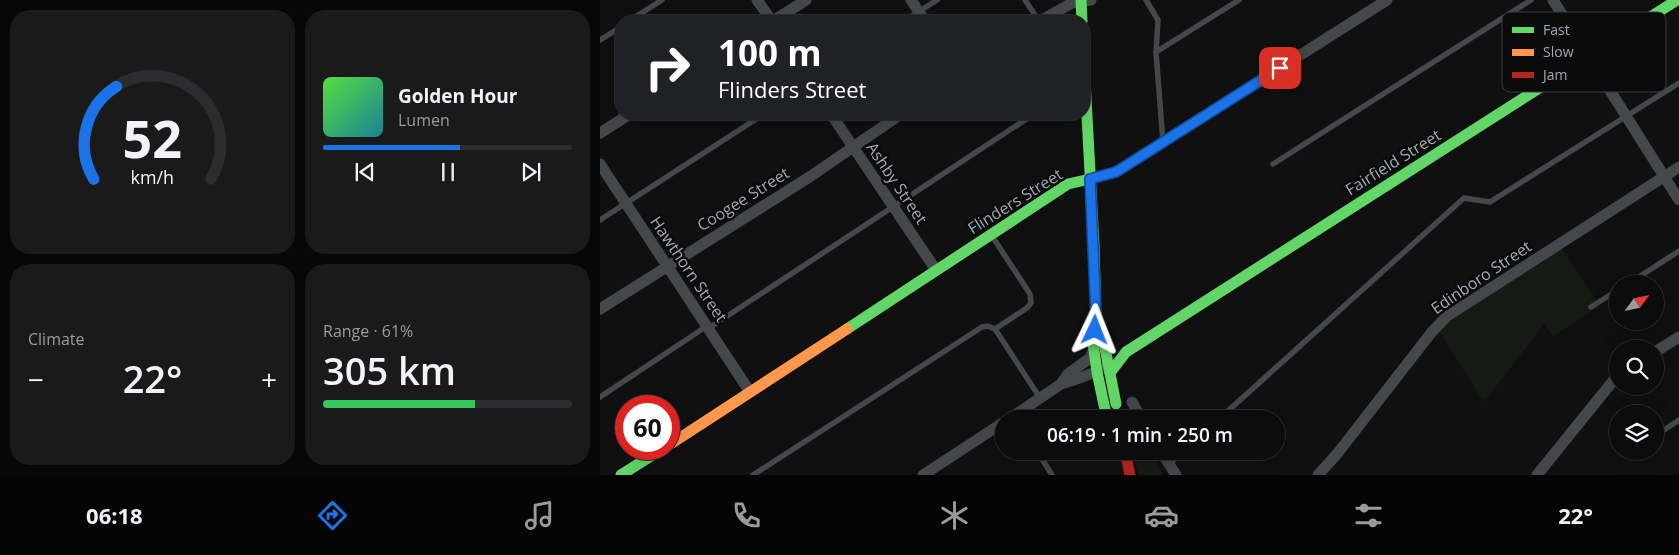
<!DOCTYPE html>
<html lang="en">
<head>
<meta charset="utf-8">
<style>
	:root { --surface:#0c0c0d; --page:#1a1a1b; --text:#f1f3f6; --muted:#9a9b9d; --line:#2c2c2e; --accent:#1a73e8 }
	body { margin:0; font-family:"Open Sans",sans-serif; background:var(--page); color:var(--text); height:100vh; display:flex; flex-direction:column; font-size:19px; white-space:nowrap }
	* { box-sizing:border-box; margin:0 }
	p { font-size:16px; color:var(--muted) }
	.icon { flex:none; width:28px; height:28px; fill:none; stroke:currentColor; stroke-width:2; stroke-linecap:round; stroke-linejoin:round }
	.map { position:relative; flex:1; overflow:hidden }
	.panel { display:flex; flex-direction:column; gap:10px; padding:10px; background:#070707; width:600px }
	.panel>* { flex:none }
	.top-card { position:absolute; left:15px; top:15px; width:475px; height:105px; border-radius:20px; box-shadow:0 5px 20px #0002,0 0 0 1px var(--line); background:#202124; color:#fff; overflow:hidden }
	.needle { width:32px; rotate:57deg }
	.controls { position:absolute; left:1009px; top:275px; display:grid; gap:10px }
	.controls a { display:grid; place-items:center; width:55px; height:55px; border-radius:50%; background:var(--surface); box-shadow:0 5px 20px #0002,0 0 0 1px var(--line); font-size:25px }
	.speed { position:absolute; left:15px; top:395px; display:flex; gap:10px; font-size:25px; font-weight:700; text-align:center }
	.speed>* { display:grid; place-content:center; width:65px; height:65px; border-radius:50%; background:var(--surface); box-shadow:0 5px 20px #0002,0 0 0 1px var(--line); line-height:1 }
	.speed .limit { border:8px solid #d22; background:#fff; color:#111 }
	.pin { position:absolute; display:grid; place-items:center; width:42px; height:42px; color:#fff; margin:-21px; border-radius:10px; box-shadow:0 2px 8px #0006 }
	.me { position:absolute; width:55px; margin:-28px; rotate:2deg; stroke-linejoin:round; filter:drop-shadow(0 0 4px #0008) }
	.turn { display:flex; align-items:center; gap:18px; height:105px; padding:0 20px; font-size:22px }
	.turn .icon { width:65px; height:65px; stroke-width:2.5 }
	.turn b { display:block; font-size:35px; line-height:42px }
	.big { font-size:38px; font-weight:600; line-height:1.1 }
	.panel .card { flex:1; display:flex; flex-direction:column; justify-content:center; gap:8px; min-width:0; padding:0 18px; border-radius:20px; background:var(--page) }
	.panel .dial { align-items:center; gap:0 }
	.dial svg { height:130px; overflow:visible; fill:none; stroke:var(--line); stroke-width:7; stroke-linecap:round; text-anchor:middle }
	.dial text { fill:var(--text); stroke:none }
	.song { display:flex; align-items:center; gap:15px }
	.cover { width:60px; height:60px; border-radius:8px; background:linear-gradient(135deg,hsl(110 70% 55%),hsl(190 70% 35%)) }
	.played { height:5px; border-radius:2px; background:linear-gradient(90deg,var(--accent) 55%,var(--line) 55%) }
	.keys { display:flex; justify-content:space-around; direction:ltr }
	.heat { display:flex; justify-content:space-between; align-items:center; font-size:28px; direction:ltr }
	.charge { height:8px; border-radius:4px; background:linear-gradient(90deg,#34c759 61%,var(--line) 0) }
	.panel .tiles { flex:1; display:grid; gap:10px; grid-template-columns:repeat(2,1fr) }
	.trip { position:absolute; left:395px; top:410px; width:290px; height:50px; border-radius:25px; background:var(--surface); box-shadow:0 5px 20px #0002,0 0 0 1px var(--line); font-weight:600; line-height:50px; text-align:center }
	.menu { display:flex; height:80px; justify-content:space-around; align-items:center; background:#050505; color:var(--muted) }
	.menu .icon { width:35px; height:35px }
	.menu .current { color:var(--accent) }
	.menu b { font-size:22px; color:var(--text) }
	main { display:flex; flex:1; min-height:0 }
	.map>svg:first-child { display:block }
	.green { fill:#151a15 }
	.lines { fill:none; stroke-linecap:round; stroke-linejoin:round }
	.lane { stroke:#45484a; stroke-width:5.5 }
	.street { stroke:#45484a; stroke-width:11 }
	.fast { stroke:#63d668; stroke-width:11 }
	.slow { stroke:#ff974d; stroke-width:11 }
	.jam { stroke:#b3261e; stroke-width:11 }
	.route-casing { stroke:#114b97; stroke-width:12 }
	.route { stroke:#1a73e8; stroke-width:9 }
	.labels { text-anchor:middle; stroke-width:5; stroke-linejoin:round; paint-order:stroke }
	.street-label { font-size:16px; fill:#a0aab3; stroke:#0b0b0c }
	.key { fill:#0b0b0c; stroke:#383b3e; stroke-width:1 }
	.key-label { font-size:14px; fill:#a0aab3 }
</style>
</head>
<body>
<main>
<section class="panel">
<div class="tiles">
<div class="card dial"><svg viewBox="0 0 100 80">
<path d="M14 69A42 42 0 1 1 86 69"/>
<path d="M14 69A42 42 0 0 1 28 12" stroke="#1a73e8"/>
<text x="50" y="56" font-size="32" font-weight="700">52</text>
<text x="50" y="72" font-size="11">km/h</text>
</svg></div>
<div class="card">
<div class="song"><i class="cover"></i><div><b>Golden Hour</b><p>Lumen</p></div></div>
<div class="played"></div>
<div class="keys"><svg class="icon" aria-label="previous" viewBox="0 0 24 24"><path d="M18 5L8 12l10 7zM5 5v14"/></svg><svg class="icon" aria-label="pause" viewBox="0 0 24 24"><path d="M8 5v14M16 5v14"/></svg><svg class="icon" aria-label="next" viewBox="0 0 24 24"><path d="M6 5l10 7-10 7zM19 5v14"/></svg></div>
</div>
<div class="card"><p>Climate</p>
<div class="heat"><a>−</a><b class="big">22°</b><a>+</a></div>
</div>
<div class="card"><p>Range · 61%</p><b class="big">305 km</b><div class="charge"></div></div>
</div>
</section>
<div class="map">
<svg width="1079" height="475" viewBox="0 0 1079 475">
	<rect width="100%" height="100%" fill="#101011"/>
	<!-- green -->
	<g class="green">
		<path d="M 961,248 L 1000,306 L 953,336 L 944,324 L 884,402 L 839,331 L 845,323 Z"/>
		<path d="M 533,451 L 551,451 L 564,475 L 538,475 Z"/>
	</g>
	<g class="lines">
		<!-- lane -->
		<g class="lane">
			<path d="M 425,0 L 439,21"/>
			<path d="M 546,0 L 558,20 L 556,52 L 563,142"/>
			<path d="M 29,21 L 62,0"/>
			<path d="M 304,21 L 337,0"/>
			<path d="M 0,40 L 21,27"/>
			<path d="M 556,52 L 639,0"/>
			<path d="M 673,164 L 931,0"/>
			<path d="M 0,220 L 164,114"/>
			<path d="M 392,236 L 430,294 L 431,303 L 427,308 L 395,329"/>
			<path d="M 1028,284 L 1079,251"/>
			<path d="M 991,307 L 1018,290"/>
			<path d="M 109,328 L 434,114"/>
			<path d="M 0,397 L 107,326"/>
			<path d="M 619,419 L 864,198 L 890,202 L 1079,83"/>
			<path d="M 1055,436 L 1079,420"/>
			<path d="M 437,451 L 452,475"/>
			<path d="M 569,464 L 583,451"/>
			<path d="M 153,475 L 382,327 L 388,326 L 395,329 L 440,398"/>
		</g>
		<!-- street -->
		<g class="street">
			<path d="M 157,0 L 172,21"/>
			<path d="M 311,0 L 325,21"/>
			<path d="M 953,0 L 1079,200"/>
			<path d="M 173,21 L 206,0"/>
			<path d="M 440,21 L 472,3 L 491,0"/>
			<path d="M 231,114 L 336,270"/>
			<path d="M 0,133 L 30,114"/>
			<path d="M 0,164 L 150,392"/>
			<path d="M 490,179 L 516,172 L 787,0"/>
			<path d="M 0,309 L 211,176 L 301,114"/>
			<path d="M 1055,352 L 1079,337"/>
			<path d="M 461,384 C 468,382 497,373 500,368"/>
			<path d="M 532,402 L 542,419"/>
			<path d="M 409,419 L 461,384 L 468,374 L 490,358 L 494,348"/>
			<path d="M 561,451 L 576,475"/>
			<path d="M 323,475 L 404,422"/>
			<path d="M 718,475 L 737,454 L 831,333 L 846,317 L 1079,167"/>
			<path d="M 937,475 L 1013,381 L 1018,378"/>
		</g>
		<!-- fast -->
		<g class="fast">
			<path d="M 481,0 L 482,21"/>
			<path d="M 484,61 L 494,246 L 496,316 L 493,343 L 497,372 L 507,419"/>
			<path d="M 247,329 L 468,184 L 490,179"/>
			<path d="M 504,343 L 516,404"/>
			<path d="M 510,373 L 526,352 L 1077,0"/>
			<path d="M 21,475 L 62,449"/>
		</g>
		<!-- slow -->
		<path class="slow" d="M 69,445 L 247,329"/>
		<!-- jam -->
		<path class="jam" d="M 525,451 L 530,475"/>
	</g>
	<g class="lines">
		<defs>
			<path id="route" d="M 495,330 L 496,316 L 490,179 L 516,172 L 680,68"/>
		</defs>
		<!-- route casing -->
		<use href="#route" class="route-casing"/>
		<!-- route -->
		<use href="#route" class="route"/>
	</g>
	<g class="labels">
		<!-- street labels -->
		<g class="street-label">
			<text transform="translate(793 162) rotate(-32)" y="6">Fairfield Street</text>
			<text transform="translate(297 183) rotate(56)" y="6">Ashby Street</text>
			<text transform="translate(143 199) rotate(-32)" y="6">Coogee Street</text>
			<text transform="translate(415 201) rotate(-32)" y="6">Flinders Street</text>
			<text transform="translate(89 269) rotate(56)" y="6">Hawthorn Street</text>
			<text transform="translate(881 277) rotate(-34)" y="6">Edinboro Street</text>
		</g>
	</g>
	<!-- legend -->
	<rect x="902" y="12" width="164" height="80" rx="8" class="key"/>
	<rect x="912" y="27" width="22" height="6" fill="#63d668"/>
	<rect x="912" y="49" width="22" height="7" fill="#ff974d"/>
	<rect x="912" y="72" width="22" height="6" fill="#b3261e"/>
	<g class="key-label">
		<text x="943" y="35">Fast</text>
		<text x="943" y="57">Slow</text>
		<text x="943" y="80">Jam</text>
	</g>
</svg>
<div class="controls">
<a><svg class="needle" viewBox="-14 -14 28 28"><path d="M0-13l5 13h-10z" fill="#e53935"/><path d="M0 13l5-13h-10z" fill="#9a9b9d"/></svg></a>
<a><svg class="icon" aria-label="search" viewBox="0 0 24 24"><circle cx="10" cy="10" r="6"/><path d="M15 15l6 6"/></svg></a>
<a><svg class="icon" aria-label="layers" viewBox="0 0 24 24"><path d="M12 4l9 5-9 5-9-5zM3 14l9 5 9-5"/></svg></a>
</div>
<div class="speed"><div class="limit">60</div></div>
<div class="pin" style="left:680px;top:68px;background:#d93025"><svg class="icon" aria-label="arrive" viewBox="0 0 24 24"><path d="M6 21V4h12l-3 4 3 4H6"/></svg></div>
<svg class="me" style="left:495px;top:330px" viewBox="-20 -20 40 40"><path d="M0-17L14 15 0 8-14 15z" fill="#1a73e8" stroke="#fff" stroke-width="4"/></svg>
<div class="trip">06:19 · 1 min · 250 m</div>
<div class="top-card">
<div class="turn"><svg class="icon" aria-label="right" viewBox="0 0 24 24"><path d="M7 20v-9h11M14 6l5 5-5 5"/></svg><div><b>100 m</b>Flinders Street</div></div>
</div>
</div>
</main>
<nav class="menu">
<b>06:18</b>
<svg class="icon current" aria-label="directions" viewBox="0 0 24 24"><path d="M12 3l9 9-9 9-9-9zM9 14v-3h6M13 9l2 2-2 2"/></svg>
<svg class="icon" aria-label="music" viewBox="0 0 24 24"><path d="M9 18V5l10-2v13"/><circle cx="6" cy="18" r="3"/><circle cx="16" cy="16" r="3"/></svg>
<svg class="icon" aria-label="phone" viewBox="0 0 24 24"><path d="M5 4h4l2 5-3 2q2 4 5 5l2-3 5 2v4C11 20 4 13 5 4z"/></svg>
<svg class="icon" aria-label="climate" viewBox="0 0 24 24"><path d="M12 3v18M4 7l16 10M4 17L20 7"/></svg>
<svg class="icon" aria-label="car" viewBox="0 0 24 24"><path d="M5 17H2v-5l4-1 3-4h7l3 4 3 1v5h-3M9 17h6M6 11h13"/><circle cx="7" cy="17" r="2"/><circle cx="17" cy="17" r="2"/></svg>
<svg class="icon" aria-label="filters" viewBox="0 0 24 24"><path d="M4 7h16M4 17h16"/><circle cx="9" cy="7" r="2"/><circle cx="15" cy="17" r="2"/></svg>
<b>22°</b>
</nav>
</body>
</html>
